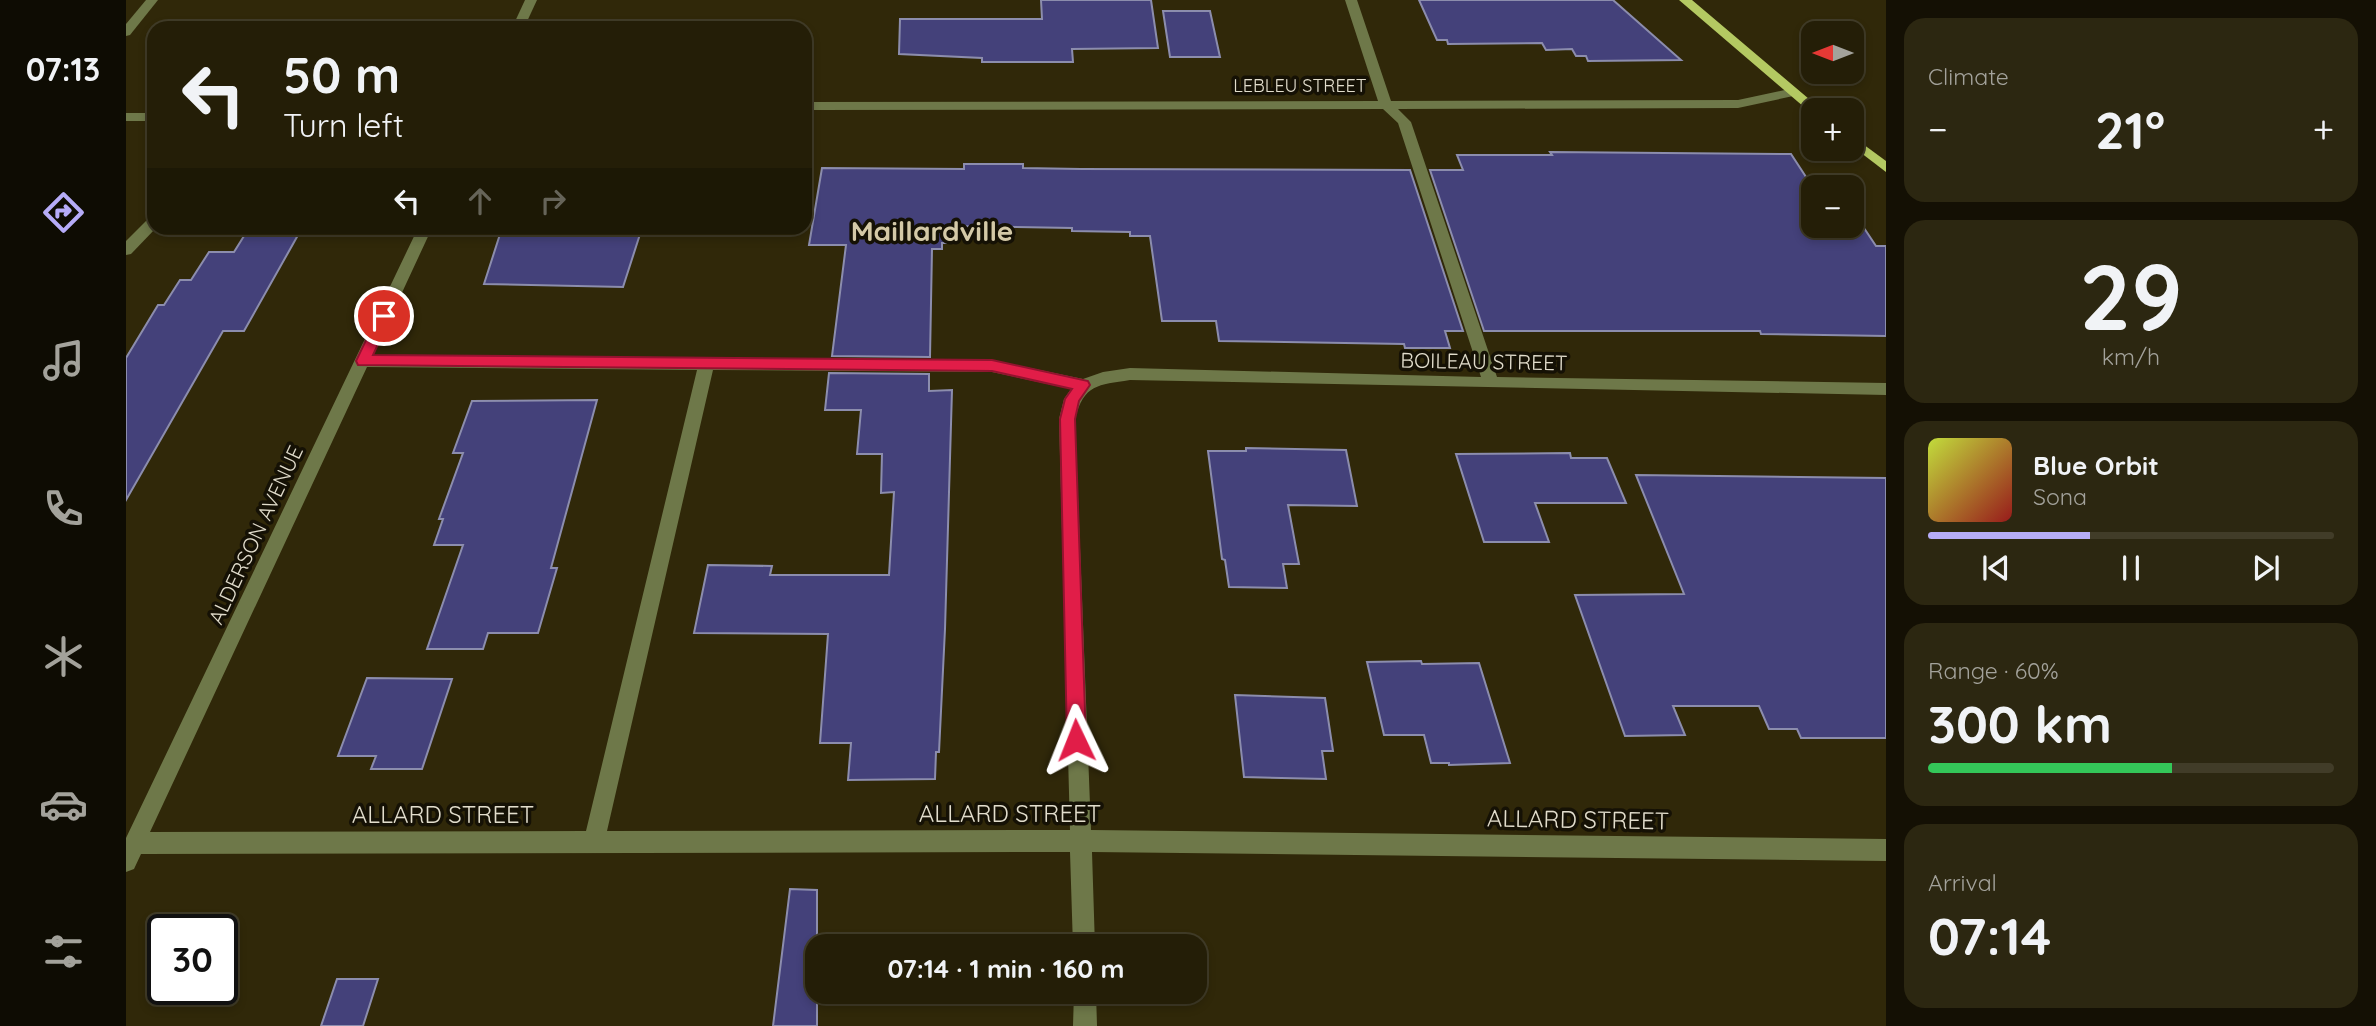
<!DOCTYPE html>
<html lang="en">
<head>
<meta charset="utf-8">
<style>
	:root { --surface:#241e07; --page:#2c2711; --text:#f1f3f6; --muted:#a3a29b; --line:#413c28; --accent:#b6acf8 }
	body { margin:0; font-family:Quicksand,sans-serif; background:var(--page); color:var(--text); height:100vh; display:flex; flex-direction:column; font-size:26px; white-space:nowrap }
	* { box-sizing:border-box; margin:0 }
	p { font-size:23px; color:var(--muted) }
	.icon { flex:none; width:38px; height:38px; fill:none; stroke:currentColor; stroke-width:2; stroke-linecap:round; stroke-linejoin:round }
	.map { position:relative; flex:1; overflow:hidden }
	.side { display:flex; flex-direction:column; gap:18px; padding:18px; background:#141004; width:490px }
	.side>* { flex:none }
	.guide { position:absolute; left:21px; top:21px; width:665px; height:214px; border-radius:21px; box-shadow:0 4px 10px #0003,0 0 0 2px var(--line); background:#241e07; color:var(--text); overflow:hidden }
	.needle { width:46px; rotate:270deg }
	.buttons { position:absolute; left:1675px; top:21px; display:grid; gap:14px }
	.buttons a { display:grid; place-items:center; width:63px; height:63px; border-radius:14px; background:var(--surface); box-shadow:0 4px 10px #0003,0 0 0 2px var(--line); font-size:35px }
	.speed { position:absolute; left:21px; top:914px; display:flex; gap:14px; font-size:35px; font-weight:700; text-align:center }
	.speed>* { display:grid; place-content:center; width:91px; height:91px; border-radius:50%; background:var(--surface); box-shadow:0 4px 10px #0003,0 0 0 2px var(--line); line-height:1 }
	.speed .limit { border:4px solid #111; border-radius:10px; background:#fff; color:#111 }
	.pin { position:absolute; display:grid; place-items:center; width:60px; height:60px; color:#fff; margin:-30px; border:4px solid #fff; border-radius:50%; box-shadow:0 2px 7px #0007 }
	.me { position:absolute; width:77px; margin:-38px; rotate:358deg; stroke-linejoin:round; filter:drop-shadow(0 0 5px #0008) }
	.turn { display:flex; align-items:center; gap:24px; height:147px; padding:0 21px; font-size:32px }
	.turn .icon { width:91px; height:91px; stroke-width:2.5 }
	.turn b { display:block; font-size:49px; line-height:60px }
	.lanes { display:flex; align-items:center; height:66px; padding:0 21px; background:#0003; justify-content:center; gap:35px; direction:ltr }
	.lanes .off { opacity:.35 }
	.big { font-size:52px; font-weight:700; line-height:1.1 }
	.side .tile { flex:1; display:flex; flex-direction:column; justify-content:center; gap:10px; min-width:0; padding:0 24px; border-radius:21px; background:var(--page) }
	.side .dial { align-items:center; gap:0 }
	.dial b { font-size:91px; line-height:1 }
	.song { display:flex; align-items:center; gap:21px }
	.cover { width:84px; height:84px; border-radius:10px; background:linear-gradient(135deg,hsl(70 70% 55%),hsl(0 70% 35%)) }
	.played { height:7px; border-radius:4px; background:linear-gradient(90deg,var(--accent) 40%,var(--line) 40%) }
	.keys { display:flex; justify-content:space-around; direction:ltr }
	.heat { display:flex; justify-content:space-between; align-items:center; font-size:38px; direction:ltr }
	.charge { height:10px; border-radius:5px; background:linear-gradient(90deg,#34c759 60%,var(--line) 0) }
	.trip { position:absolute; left:679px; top:934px; width:402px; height:70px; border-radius:21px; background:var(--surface); box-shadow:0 4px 10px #0003,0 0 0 2px var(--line); font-weight:700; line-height:70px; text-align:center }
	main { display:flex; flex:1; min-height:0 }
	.dock { display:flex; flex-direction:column; width:126px; justify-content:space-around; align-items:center; background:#0e0c03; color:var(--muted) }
	.dock .icon { width:49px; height:49px }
	.dock .current { color:var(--accent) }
	.dock b { font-size:32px; color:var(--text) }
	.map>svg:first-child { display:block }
	.building { fill:#44417a; stroke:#8c8dad; stroke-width:2 }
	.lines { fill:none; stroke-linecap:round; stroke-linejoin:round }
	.minor { fill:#6e7849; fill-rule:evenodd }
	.major { fill:#b4c962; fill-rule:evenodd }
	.route { fill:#e11d48; stroke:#92132f; stroke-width:2 }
	.labels { text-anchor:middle; stroke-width:7; stroke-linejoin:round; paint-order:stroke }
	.far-street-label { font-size:18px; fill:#e2ddcc; stroke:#151105 }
	.street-label { font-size:21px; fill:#e2ddcc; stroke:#151105 }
	.near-street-label { font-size:24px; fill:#e2ddcc; stroke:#151105 }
	.district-label { font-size:28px; font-weight:bold; fill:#d4c9a7; stroke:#151105 }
</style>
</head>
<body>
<main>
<nav class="dock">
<b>07:13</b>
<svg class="icon current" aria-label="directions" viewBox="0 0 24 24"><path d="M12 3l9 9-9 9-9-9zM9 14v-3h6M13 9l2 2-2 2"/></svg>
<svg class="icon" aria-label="music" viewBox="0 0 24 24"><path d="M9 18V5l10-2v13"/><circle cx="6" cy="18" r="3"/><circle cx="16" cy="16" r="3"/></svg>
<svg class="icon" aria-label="phone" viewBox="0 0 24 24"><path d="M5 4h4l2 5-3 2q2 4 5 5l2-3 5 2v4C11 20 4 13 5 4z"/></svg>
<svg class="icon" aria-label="climate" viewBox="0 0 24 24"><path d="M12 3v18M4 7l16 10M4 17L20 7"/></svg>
<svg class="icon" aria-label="car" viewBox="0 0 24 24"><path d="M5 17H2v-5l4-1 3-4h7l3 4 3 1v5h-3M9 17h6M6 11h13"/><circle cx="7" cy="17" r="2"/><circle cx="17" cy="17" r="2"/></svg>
<svg class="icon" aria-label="filters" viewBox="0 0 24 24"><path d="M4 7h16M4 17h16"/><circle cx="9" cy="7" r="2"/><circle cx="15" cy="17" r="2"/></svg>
</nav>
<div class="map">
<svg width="1760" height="1026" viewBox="0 0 1760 1026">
	<rect width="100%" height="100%" fill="#302809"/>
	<!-- building -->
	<g class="building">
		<path d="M 915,0 L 1025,0 L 1032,48 L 946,49 L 947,62 L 856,62 L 856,58 L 773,54 L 774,19 L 916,19 Z"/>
		<path d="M 1293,0 L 1487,0 L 1555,60 L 1462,61 L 1460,56 L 1450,56 L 1446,49 L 1420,50 L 1416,43 L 1322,44 L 1321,40 L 1311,40 Z"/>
		<path d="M 1037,11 L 1084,11 L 1094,57 L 1044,57 Z"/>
		<path d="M 1424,152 L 1665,154 L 1684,183 L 1694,183 L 1697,187 L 1687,187 L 1687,226 L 1726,226 L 1726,213 L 1728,213 L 1750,246 L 1760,246 L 1760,336 L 1635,334 L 1634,331 L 1358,331 L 1304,170 L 1337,170 L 1331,155 L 1426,155 Z"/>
		<path d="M 838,164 L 897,164 L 897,168 L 955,169 L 1284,170 L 1337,331 L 1319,331 L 1324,348 L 1279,348 L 1278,344 L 1093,341 L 1090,321 L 1036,321 L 1024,236 L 1004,236 L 1004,232 L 946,231 L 946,228 L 824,226 L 823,243 L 816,243 L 816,249 L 806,249 L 804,357 L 706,356 L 720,245 L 683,245 L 696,168 L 838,169 Z"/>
		<path d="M 123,228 L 176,228 L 118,331 L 97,331 L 0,500 L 0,358 L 32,305 L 38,305 L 54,280 L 65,280 L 83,252 L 108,252 Z"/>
		<path d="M 376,228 L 516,228 L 497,287 L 358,284 Z"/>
		<path d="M 703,373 L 803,374 L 803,391 L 826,390 L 819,629 L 813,752 L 810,752 L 809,779 L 722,780 L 725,743 L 694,743 L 702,634 L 568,633 L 582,565 L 646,566 L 644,575 L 763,575 L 768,492 L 755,493 L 756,454 L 731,454 L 735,410 L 699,410 Z"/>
		<path d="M 471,400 L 425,568 L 431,568 L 412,633 L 362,633 L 357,649 L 301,649 L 337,545 L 308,545 L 317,519 L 313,519 L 337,453 L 327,453 L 346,401 Z"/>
		<path d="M 1120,448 L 1220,450 L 1231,506 L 1162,505 L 1173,564 L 1157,564 L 1161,588 L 1103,587 L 1099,560 L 1096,559 L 1082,451 L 1120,451 Z"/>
		<path d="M 1444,453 L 1445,458 L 1481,458 L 1500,503 L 1409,503 L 1423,542 L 1358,542 L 1330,454 Z"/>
		<path d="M 1510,475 L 1760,478 L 1760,738 L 1675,738 L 1671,729 L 1643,729 L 1633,706 L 1547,706 L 1559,735 L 1499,736 L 1449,595 L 1558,594 Z"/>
		<path d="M 1295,661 L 1296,664 L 1353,663 L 1384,763 L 1323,765 L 1323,763 L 1305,763 L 1298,735 L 1258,735 L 1241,662 Z"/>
		<path d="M 241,678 L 326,679 L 296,769 L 245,769 L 250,756 L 212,756 Z"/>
		<path d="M 1109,695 L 1199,698 L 1207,751 L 1196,751 L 1200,779 L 1118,777 Z"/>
		<path d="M 664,889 L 691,890 L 691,1026 L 647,1026 Z"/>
		<path d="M 211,979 L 252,979 L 237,1026 L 195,1026 Z"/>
	</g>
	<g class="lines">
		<!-- minor -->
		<g class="minor">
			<path d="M 20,0 L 32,0 L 4,35 L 0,36 L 0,24 Z"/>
			<path d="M 399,0 L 411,0 L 398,28 L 386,28 Z"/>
			<path d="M 1219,0 L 1231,0 L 1265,101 L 1612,100 L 1668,88 L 1674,92 L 1672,95 L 1612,108 L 1272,109 L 1285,122 L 1371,377 L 1760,383 L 1760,395 L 1004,380 C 972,385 958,384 949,419 L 965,830 L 1760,839 L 1760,861 L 966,852 L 969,947 L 947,947 L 944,852 L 15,854 L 8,869 L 0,872 L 0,838 L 292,228 L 306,228 L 247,355 L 866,360 L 957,379 L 977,372 L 1004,368 L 1355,377 L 1272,123 L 1257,109 L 679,110 L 679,102 L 1252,101 ZM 241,367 L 571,370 L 460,831 L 24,832 ZM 587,370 L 866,372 L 945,389 L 938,399 L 933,419 L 944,830 L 481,831 Z"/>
			<rect x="0" y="113" width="28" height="8"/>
			<path d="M 28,216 L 30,228 L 5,254 L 0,255 L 0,241 L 23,218 Z"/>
			<path d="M 948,992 L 970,992 L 971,1026 L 947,1026 Z"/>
		</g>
		<!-- major -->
		<g class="major">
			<path d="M 1553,0 L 1566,0 L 1696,110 L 1687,110 L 1685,113 Z"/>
			<path d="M 1726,136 L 1760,161 L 1760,172 L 1726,146 Z"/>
		</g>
	</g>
	<!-- route -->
	<path class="route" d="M 258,311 L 265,316 L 247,355 L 866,360 L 962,381 L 964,385 L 953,401 L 949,419 L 960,740 L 957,746 L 950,749 L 944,746 L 941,740 L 934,419 L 939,399 L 946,389 L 866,371 L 232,365 L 230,361 L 253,313 Z"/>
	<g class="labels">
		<!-- far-street labels -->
		<g class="far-street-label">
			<text x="1174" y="92">LEBLEU STREET</text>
		</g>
		<!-- street labels -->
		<g class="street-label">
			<text transform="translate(1358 362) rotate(1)" y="7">BOILEAU STREET</text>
			<text transform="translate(130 535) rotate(-65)" y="7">ALDERSON AVENUE</text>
		</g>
		<!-- near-street labels -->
		<g class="near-street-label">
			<text x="884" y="822">ALLARD STREET</text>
			<text x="317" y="823">ALLARD STREET</text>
			<text transform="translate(1452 820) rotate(1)" y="8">ALLARD STREET</text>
		</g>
		<!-- district labels -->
		<g class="district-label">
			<text x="806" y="241">Maillardville</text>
		</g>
	</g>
</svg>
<div class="buttons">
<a><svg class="needle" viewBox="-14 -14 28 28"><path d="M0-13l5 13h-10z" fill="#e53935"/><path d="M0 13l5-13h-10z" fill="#a3a29b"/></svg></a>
<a>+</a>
<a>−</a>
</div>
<div class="speed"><div class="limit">30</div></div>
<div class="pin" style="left:258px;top:316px;background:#d93025"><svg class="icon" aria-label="arrive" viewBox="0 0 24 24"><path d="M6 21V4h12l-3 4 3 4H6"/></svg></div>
<svg class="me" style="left:950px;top:740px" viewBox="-20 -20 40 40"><path d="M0-17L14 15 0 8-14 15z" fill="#e11d48" stroke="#fff" stroke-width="4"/></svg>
<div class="trip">07:14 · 1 min · 160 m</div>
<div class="guide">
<div class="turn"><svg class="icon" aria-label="left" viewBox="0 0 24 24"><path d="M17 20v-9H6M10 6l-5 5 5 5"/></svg><div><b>50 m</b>Turn left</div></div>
<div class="lanes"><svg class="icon" aria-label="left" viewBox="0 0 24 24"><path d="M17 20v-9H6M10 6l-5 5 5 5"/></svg><svg class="icon off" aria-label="ahead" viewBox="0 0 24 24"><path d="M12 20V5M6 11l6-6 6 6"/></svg><svg class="icon off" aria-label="right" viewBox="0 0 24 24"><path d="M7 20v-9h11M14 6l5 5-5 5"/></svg></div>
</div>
</div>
<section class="side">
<div class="tile"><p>Climate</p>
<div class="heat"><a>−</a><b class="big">21°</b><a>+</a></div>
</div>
<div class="tile dial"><b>29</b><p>km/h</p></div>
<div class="tile">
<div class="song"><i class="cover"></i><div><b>Blue Orbit</b><p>Sona</p></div></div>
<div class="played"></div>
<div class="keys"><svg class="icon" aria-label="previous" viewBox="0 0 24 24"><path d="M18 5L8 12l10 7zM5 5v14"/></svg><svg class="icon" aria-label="pause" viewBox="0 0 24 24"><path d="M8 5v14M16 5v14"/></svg><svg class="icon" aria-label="next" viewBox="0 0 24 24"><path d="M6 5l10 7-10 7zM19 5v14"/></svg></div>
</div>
<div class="tile"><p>Range · 60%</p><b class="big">300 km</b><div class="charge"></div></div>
<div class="tile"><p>Arrival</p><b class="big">07:14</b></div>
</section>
</main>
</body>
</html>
